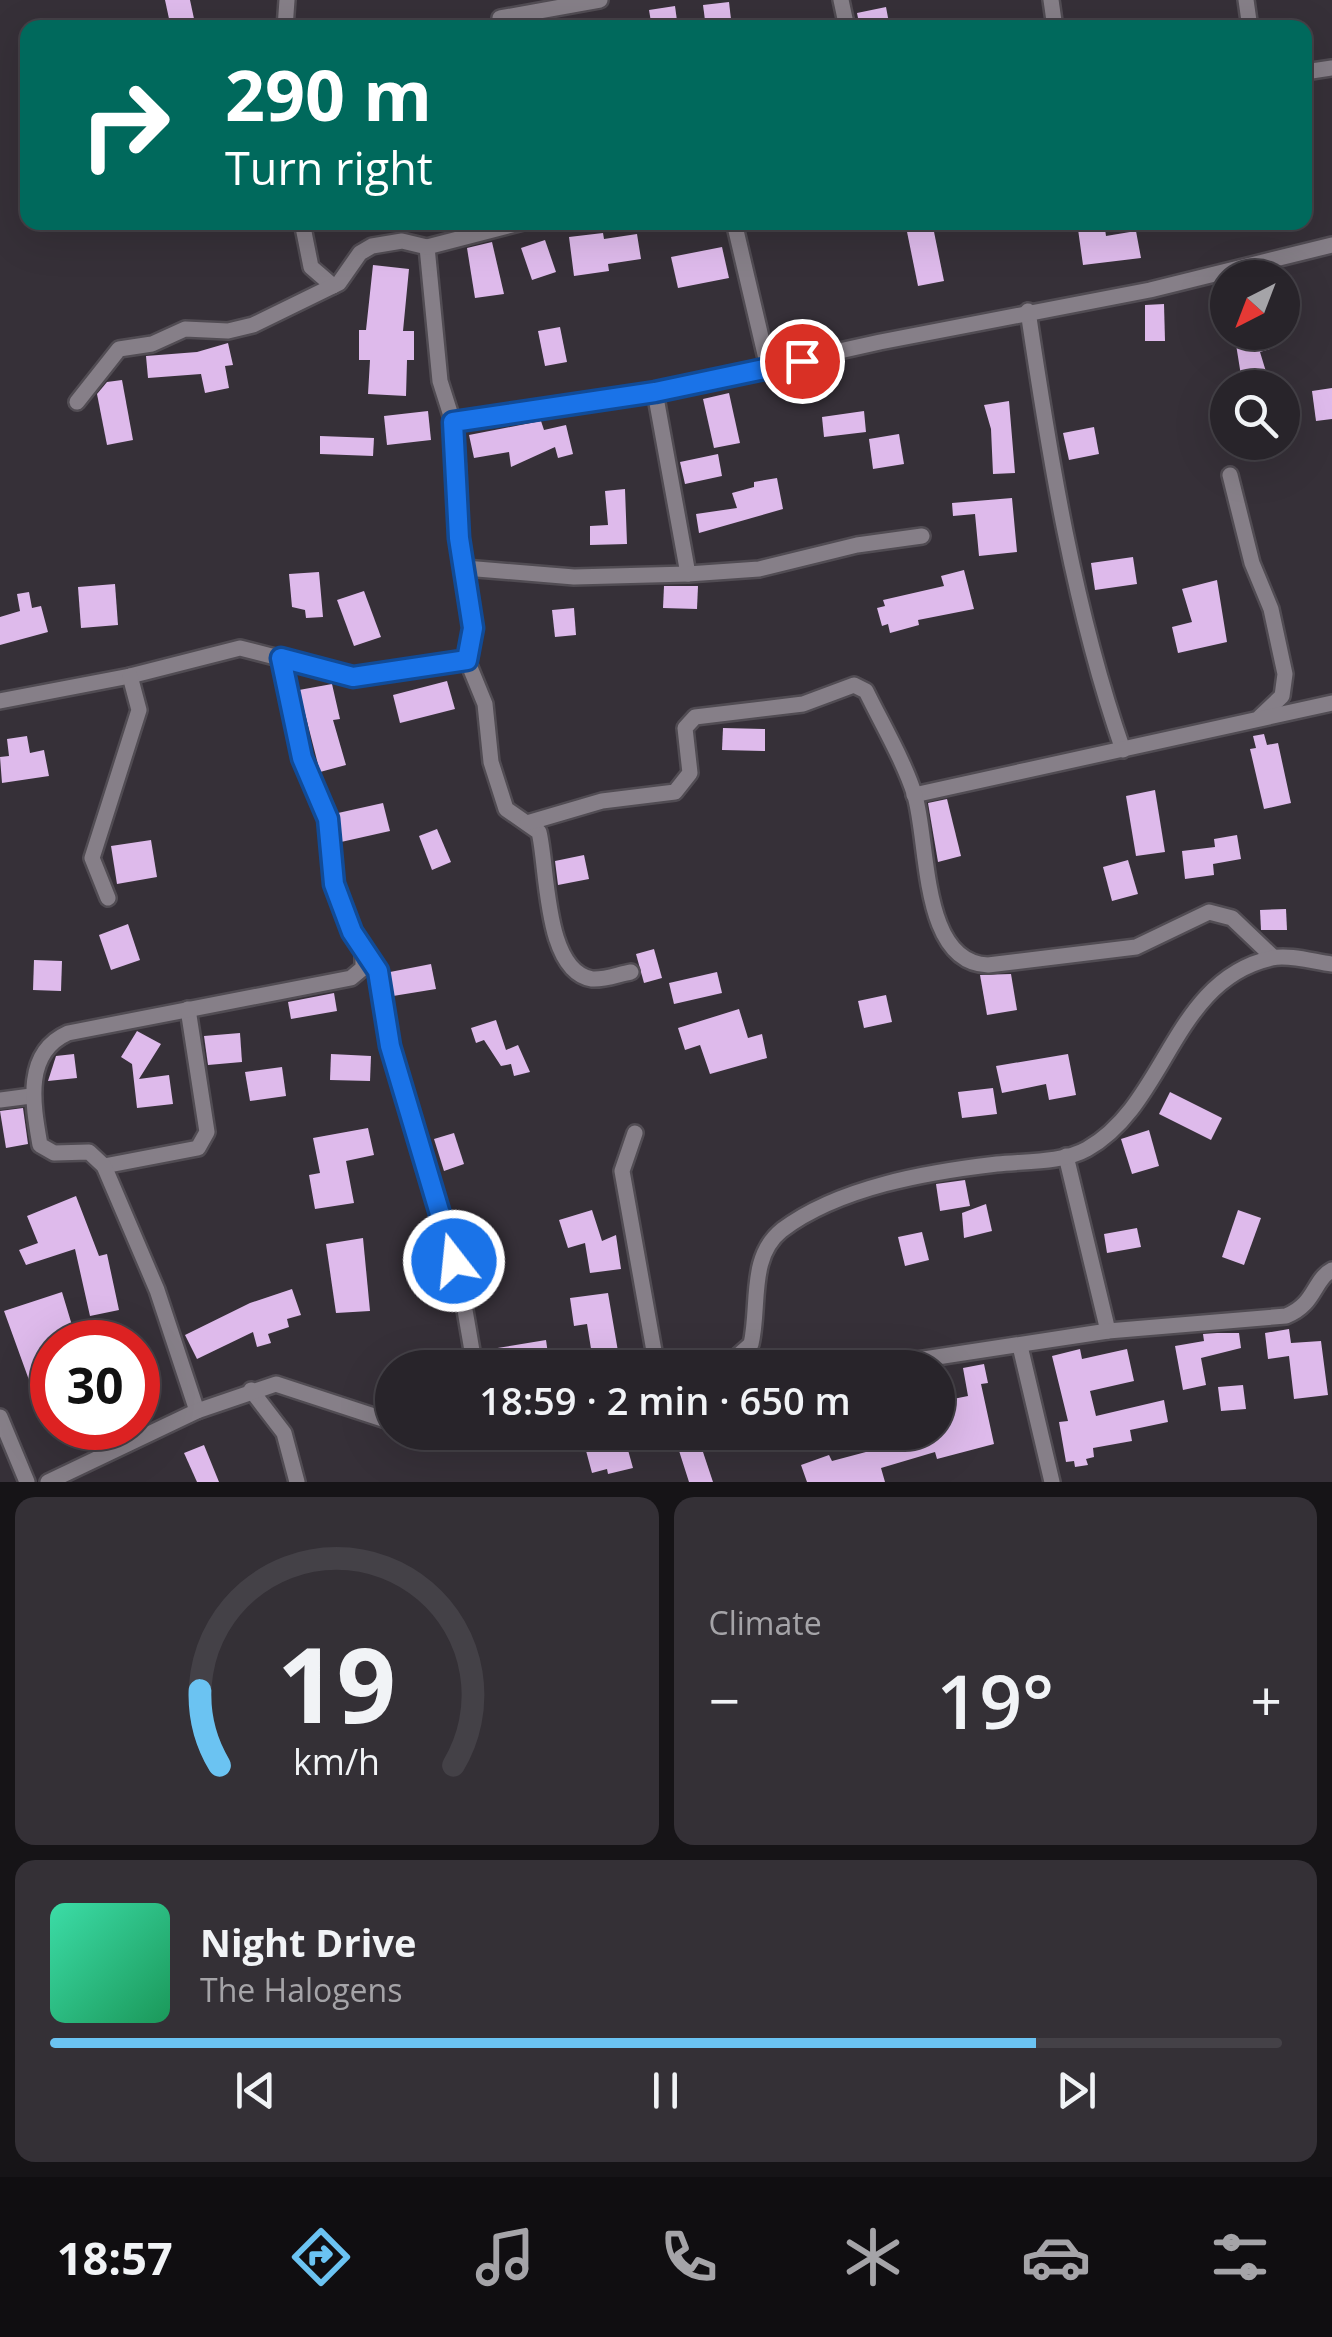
<!DOCTYPE html>
<html lang="en">
<head>
<meta charset="utf-8">
<style>
	:root { --surface:#28242a; --page:#343036; --text:#f1f3f6; --muted:#a5a4a8; --line:#444147; --accent:#6bc3f2 }
	body { margin:0; font-family:"Open Sans",sans-serif; background:var(--page); color:var(--text); height:100vh; display:flex; flex-direction:column; font-size:38px; white-space:nowrap }
	* { box-sizing:border-box; margin:0 }
	p { font-size:32px; color:var(--muted) }
	.icon { flex:none; width:55px; height:55px; fill:none; stroke:currentColor; stroke-width:2; stroke-linecap:round; stroke-linejoin:round }
	.map { position:relative; height:1482px; overflow:hidden }
	.side { display:flex; flex-direction:column; gap:15px; padding:15px; background:#161417; flex:1 }
	.side>* { flex:none }
	.hud { position:absolute; left:20px; top:20px; width:1292px; height:210px; border-radius:20px; box-shadow:0 10px 40px #0002,0 0 0 2px var(--line); background:#00695c; color:#fff; overflow:hidden }
	.needle { width:65px; rotate:222deg }
	.fabs { position:absolute; left:1210px; top:260px; display:grid; gap:20px }
	.fabs a { display:grid; place-items:center; width:90px; height:90px; border-radius:50%; background:var(--surface); box-shadow:0 10px 40px #0002,0 0 0 2px var(--line); font-size:50px }
	.speed { position:absolute; left:30px; top:1320px; display:flex; gap:20px; font-size:50px; font-weight:700; text-align:center }
	.speed>* { display:grid; place-content:center; width:130px; height:130px; border-radius:50%; background:var(--surface); box-shadow:0 10px 40px #0002,0 0 0 2px var(--line); line-height:1 }
	.speed .limit { border:15px solid #d22; background:#fff; color:#111 }
	.pin { position:absolute; display:grid; place-items:center; width:85px; height:85px; color:#fff; margin:-42px; border:5px solid #fff; border-radius:50%; box-shadow:0 2px 10px #0007 }
	.me { position:absolute; width:110px; margin:-55px; rotate:344deg; stroke-linejoin:round; filter:drop-shadow(0 0 8px #0008) }
	.turn { display:flex; align-items:center; gap:35px; height:210px; padding:0 40px; font-size:45px }
	.turn .icon { width:130px; height:130px; stroke-width:2.5 }
	.turn b { display:block; font-size:70px; line-height:85px }
	.big { font-size:75px; font-weight:600; line-height:1.1 }
	.side .widget { flex:1; display:flex; flex-direction:column; justify-content:center; gap:15px; min-width:0; padding:0 35px; border-radius:20px; background:var(--page) }
	.side .dial { align-items:center; gap:0 }
	.dial svg { height:260px; overflow:visible; fill:none; stroke:var(--line); stroke-width:7; stroke-linecap:round; text-anchor:middle }
	.dial text { fill:var(--text); stroke:none }
	.song { display:flex; align-items:center; gap:30px }
	.cover { width:120px; height:120px; border-radius:15px; background:linear-gradient(135deg,hsl(160 70% 55%),hsl(150 70% 35%)) }
	.played { height:10px; border-radius:5px; background:linear-gradient(90deg,var(--accent) 80%,var(--line) 80%) }
	.keys { display:flex; justify-content:space-around; direction:ltr }
	.heat { display:flex; justify-content:space-between; align-items:center; font-size:55px; direction:ltr }
	.side .tiles { flex:1; display:grid; gap:15px; grid-template-columns:1fr 1fr }
	.widget:last-child { grid-column:span 2 }
	.trip { position:absolute; left:375px; top:1350px; width:580px; height:100px; border-radius:50px; background:var(--surface); box-shadow:0 10px 40px #0002,0 0 0 2px var(--line); font-weight:600; line-height:100px; text-align:center }
	.menu { display:flex; height:160px; justify-content:space-around; align-items:center; background:#100e11; color:var(--muted) }
	.menu .icon { width:70px; height:70px }
	.menu .active { color:var(--accent) }
	.menu b { font-size:45px; color:var(--text) }
	.map>svg:first-child { display:block }
	.building { fill:#debaeb }
	.lines { fill:none; stroke-linecap:round; stroke-linejoin:round }
	.minor-casing { stroke:#514c53; stroke-width:20 }
	.minor { stroke:#867f88; stroke-width:15 }
	.route-casing { stroke:#114b97; stroke-width:25 }
	.route { stroke:#1a73e8; stroke-width:18 }
</style>
</head>
<body>
<div class="map">
<svg width="1332" height="1482" viewBox="0 0 1332 1482">
	<rect width="100%" height="100%" fill="#363038"/>
	<!-- building -->
	<g class="building">
		<path d="M 165,0 L 190,0 L 196,28 L 171,28 Z"/>
		<path d="M 729,2 L 732,28 L 706,28 L 703,5 Z"/>
		<path d="M 675,6 L 678,28 L 652,28 L 649,10 Z"/>
		<path d="M 886,7 L 890,28 L 860,28 L 857,13 Z"/>
		<path d="M 905,222 L 932,222 L 944,281 L 918,286 Z"/>
		<path d="M 1077,222 L 1104,222 L 1106,236 L 1136,231 L 1141,258 L 1083,265 Z"/>
		<path d="M 603,233 L 604,239 L 637,234 L 641,259 L 608,264 L 609,271 L 574,276 L 569,237 Z"/>
		<path d="M 545,240 L 556,272 L 532,280 L 521,248 Z"/>
		<path d="M 492,242 L 504,294 L 475,298 L 467,248 Z"/>
		<path d="M 722,247 L 729,278 L 678,288 L 671,257 Z"/>
		<path d="M 373,265 L 409,269 L 403,331 L 414,331 L 414,360 L 407,360 L 406,396 L 368,394 L 370,360 L 359,360 L 359,330 L 366,330 Z"/>
		<path d="M 1164,304 L 1165,341 L 1145,341 L 1145,305 Z"/>
		<path d="M 560,327 L 567,362 L 545,366 L 538,331 Z"/>
		<path d="M 1234,332 L 1266,332 L 1270,349 L 1260,352 L 1271,388 L 1243,388 Z"/>
		<path d="M 228,343 L 233,365 L 225,366 L 229,388 L 205,393 L 201,374 L 148,378 L 146,356 L 197,352 Z"/>
		<path d="M 122,380 L 133,440 L 107,445 L 97,394 L 107,382 Z"/>
		<path d="M 1332,388 L 1332,419 L 1316,421 L 1312,391 Z"/>
		<path d="M 729,393 L 740,443 L 714,448 L 703,399 Z"/>
		<path d="M 1009,401 L 1015,473 L 993,474 L 991,429 L 984,405 Z"/>
		<path d="M 428,411 L 431,440 L 387,445 L 384,416 Z"/>
		<path d="M 864,411 L 866,432 L 824,437 L 822,417 Z"/>
		<path d="M 541,421 L 544,430 L 566,425 L 573,454 L 558,458 L 555,447 L 511,467 L 509,452 L 474,458 L 469,435 Z"/>
		<path d="M 1094,427 L 1099,454 L 1069,460 L 1063,433 Z"/>
		<path d="M 899,434 L 904,464 L 873,469 L 869,439 Z"/>
		<path d="M 320,436 L 374,438 L 373,456 L 320,454 Z"/>
		<path d="M 718,454 L 722,476 L 685,484 L 680,462 Z"/>
		<path d="M 777,478 L 783,509 L 699,533 L 696,514 L 737,508 L 732,493 L 754,487 L 754,482 Z"/>
		<path d="M 625,489 L 627,544 L 590,545 L 590,526 L 608,525 L 605,491 Z"/>
		<path d="M 1012,498 L 1017,552 L 979,556 L 975,514 L 953,516 L 952,503 Z"/>
		<path d="M 1133,557 L 1137,584 L 1095,590 L 1091,563 Z"/>
		<path d="M 964,570 L 974,609 L 918,620 L 919,625 L 890,633 L 888,624 L 882,626 L 877,608 L 885,606 L 883,600 L 944,586 L 941,576 Z"/>
		<path d="M 319,572 L 323,617 L 306,618 L 305,610 L 292,607 L 289,574 Z"/>
		<path d="M 1217,580 L 1227,642 L 1178,653 L 1172,627 L 1192,622 L 1182,589 Z"/>
		<path d="M 115,584 L 118,625 L 81,628 L 78,587 Z"/>
		<path d="M 664,586 L 698,586 L 697,609 L 663,608 Z"/>
		<path d="M 364,591 L 381,637 L 354,646 L 337,600 Z"/>
		<path d="M 29,592 L 32,608 L 41,606 L 48,632 L 0,645 L 0,617 L 20,611 L 17,594 Z"/>
		<path d="M 574,608 L 576,635 L 555,637 L 552,610 Z"/>
		<path d="M 447,681 L 455,709 L 400,723 L 393,695 Z"/>
		<path d="M 332,684 L 340,719 L 333,720 L 346,765 L 320,772 L 299,690 Z"/>
		<path d="M 723,728 L 765,729 L 765,751 L 722,750 Z"/>
		<path d="M 1264,734 L 1267,745 L 1278,743 L 1291,803 L 1264,809 L 1250,749 L 1256,748 L 1253,736 Z"/>
		<path d="M 27,736 L 30,753 L 44,750 L 49,776 L 2,783 L 0,757 L 9,756 L 7,739 Z"/>
		<path d="M 1155,790 L 1165,852 L 1136,856 L 1126,796 Z"/>
		<path d="M 947,799 L 961,856 L 938,862 L 928,803 Z"/>
		<path d="M 383,803 L 390,831 L 341,842 L 338,813 Z"/>
		<path d="M 437,829 L 451,862 L 432,870 L 419,836 Z"/>
		<path d="M 1237,835 L 1241,859 L 1213,864 L 1214,875 L 1185,879 L 1182,851 L 1215,847 L 1214,839 Z"/>
		<path d="M 151,840 L 157,877 L 117,884 L 111,846 Z"/>
		<path d="M 584,855 L 589,879 L 558,885 L 555,861 Z"/>
		<path d="M 1128,860 L 1138,894 L 1112,901 L 1103,867 Z"/>
		<path d="M 1286,909 L 1287,930 L 1261,930 L 1260,910 Z"/>
		<path d="M 128,924 L 140,960 L 111,970 L 99,935 Z"/>
		<path d="M 654,949 L 662,978 L 644,983 L 636,954 Z"/>
		<path d="M 34,960 L 62,961 L 61,991 L 33,990 Z"/>
		<path d="M 431,964 L 436,989 L 393,996 L 390,972 Z"/>
		<path d="M 717,972 L 722,993 L 674,1004 L 669,983 Z"/>
		<path d="M 1011,974 L 1017,1010 L 987,1015 L 980,975 Z"/>
		<path d="M 334,993 L 337,1011 L 291,1019 L 288,1002 Z"/>
		<path d="M 886,995 L 892,1022 L 864,1028 L 858,1001 Z"/>
		<path d="M 739,1009 L 748,1038 L 762,1034 L 767,1058 L 710,1074 L 700,1045 L 685,1050 L 678,1028 Z"/>
		<path d="M 496,1020 L 506,1050 L 518,1045 L 530,1072 L 514,1076 L 511,1064 L 501,1066 L 484,1040 L 476,1043 L 471,1028 Z"/>
		<path d="M 137,1031 L 161,1044 L 139,1079 L 169,1075 L 173,1104 L 137,1108 L 132,1064 L 121,1057 Z"/>
		<path d="M 240,1033 L 242,1062 L 208,1065 L 204,1036 Z"/>
		<path d="M 74,1054 L 77,1078 L 48,1081 L 56,1056 Z"/>
		<path d="M 331,1054 L 371,1056 L 370,1081 L 330,1080 Z"/>
		<path d="M 1068,1054 L 1076,1095 L 1049,1100 L 1046,1084 L 1002,1093 L 996,1066 Z"/>
		<path d="M 282,1067 L 286,1096 L 250,1101 L 245,1072 Z"/>
		<path d="M 993,1088 L 997,1114 L 962,1118 L 958,1092 Z"/>
		<path d="M 1170,1092 L 1222,1118 L 1211,1140 L 1159,1114 Z"/>
		<path d="M 23,1108 L 28,1144 L 6,1148 L 0,1111 Z"/>
		<path d="M 368,1128 L 374,1155 L 346,1161 L 354,1203 L 315,1209 L 309,1175 L 320,1173 L 313,1138 Z"/>
		<path d="M 1149,1130 L 1159,1166 L 1132,1174 L 1121,1139 Z"/>
		<path d="M 454,1133 L 464,1164 L 444,1171 L 434,1139 Z"/>
		<path d="M 965,1180 L 970,1206 L 940,1211 L 936,1184 Z"/>
		<path d="M 76,1196 L 99,1256 L 107,1254 L 119,1310 L 90,1316 L 75,1249 L 26,1265 L 19,1250 L 38,1243 L 27,1216 Z"/>
		<path d="M 986,1204 L 992,1231 L 964,1238 L 962,1213 Z"/>
		<path d="M 592,1210 L 602,1241 L 616,1235 L 621,1269 L 590,1273 L 585,1243 L 568,1248 L 559,1220 Z"/>
		<path d="M 1238,1210 L 1261,1218 L 1244,1265 L 1222,1257 Z"/>
		<path d="M 1137,1228 L 1141,1247 L 1107,1253 L 1104,1234 Z"/>
		<path d="M 922,1232 L 929,1260 L 905,1266 L 898,1237 Z"/>
		<path d="M 363,1238 L 370,1311 L 336,1313 L 326,1244 Z"/>
		<path d="M 292,1289 L 301,1315 L 287,1319 L 289,1327 L 268,1334 L 271,1343 L 257,1347 L 253,1332 L 197,1359 L 185,1335 L 250,1303 Z"/>
		<path d="M 62,1292 L 77,1342 L 52,1342 L 52,1372 L 29,1380 L 4,1311 Z"/>
		<path d="M 608,1293 L 620,1363 L 594,1367 L 587,1324 L 574,1326 L 570,1298 Z"/>
		<path d="M 1289,1329 L 1291,1343 L 1321,1341 L 1328,1395 L 1294,1399 L 1289,1356 L 1268,1359 L 1265,1333 Z"/>
		<path d="M 1217,1333 L 1239,1333 L 1241,1348 L 1201,1358 L 1206,1385 L 1183,1390 L 1175,1346 L 1204,1341 L 1203,1334 Z"/>
		<path d="M 546,1340 L 550,1368 L 488,1368 L 485,1350 Z"/>
		<path d="M 1080,1349 L 1082,1359 L 1127,1349 L 1134,1381 L 1090,1391 L 1096,1416 L 1164,1400 L 1168,1422 L 1130,1430 L 1132,1441 L 1093,1448 L 1094,1457 L 1086,1459 L 1088,1465 L 1075,1467 L 1074,1461 L 1066,1462 L 1059,1422 L 1068,1421 L 1052,1356 Z"/>
		<path d="M 984,1364 L 988,1383 L 981,1384 L 994,1444 L 937,1459 L 935,1452 L 881,1468 L 885,1482 L 807,1482 L 801,1465 L 829,1455 L 832,1461 L 896,1444 L 893,1432 L 938,1432 L 938,1402 L 968,1396 L 963,1368 Z"/>
		<path d="M 1243,1385 L 1246,1409 L 1221,1411 L 1218,1387 Z"/>
		<path d="M 581,1432 L 623,1432 L 633,1468 L 608,1474 L 607,1469 L 592,1473 Z"/>
		<path d="M 673,1432 L 748,1432 L 748,1434 L 707,1449 L 703,1452 L 713,1482 L 689,1482 Z"/>
		<path d="M 204,1445 L 219,1482 L 197,1482 L 184,1453 Z"/>
	</g>
	<g class="lines">
		<defs>
			<g id="minor">
				<path d="M 841,0 L 847,28"/>
				<path d="M 1051,0 L 1055,28"/>
				<path d="M 1246,0 L 1250,28"/>
				<path d="M 285,28 L 287,0"/>
				<path d="M 502,28 L 500,18 L 600,0"/>
				<path d="M 1305,72 L 1332,68"/>
				<path d="M 302,222 L 311,267 L 333,286"/>
				<path d="M 734,222 L 768,367"/>
				<path d="M 427,247 L 440,381 L 453,422 L 458,472 L 459,539 L 473,628 L 467,660 L 485,704 L 491,762 L 506,809 L 539,832 C 548,868 544,971 592,979 C 605,980 619,974 631,972"/>
				<path d="M 1028,311 C 1050,459 1074,609 1123,750"/>
				<path d="M 655,392 L 688,574"/>
				<path d="M 77,402 L 119,349 L 152,344 L 185,329 L 228,331 L 253,325 L 339,283 L 360,253 L 372,246 L 402,241 L 427,247 L 523,222"/>
				<path d="M 453,422 L 655,392 L 880,342 L 1150,290 L 1332,245"/>
				<path d="M 1230,475 L 1252,563 L 1271,609 L 1285,674 L 1282,696 L 1260,717"/>
				<path d="M 465,568 L 574,577 L 688,574 L 759,569 L 857,545 L 922,536"/>
				<path d="M 281,658 L 302,758 L 328,819 L 333,885 L 352,932 L 378,971 L 390,1046 L 461,1287 L 475,1368"/>
				<path d="M 0,701 L 130,676 L 240,648 L 353,677 L 467,660"/>
				<path d="M 914,795 L 1332,703"/>
				<path d="M 527,823 L 602,801 L 675,792 L 690,773 L 685,728 L 695,717 L 803,704 L 854,685 L 866,691 C 882,724 904,761 915,796 C 929,845 921,963 988,965 L 1136,947 L 1209,912 L 1232,918 L 1273,957"/>
				<path d="M 108,898 L 92,858 L 139,710 L 130,676"/>
				<path d="M 0,1100 L 31,1096"/>
				<path d="M 635,1133 L 622,1171 L 657,1368"/>
				<path d="M 1066,1156 L 1108,1331"/>
				<path d="M 104,1166 L 198,1148 L 207,1132 L 188,1009"/>
				<path d="M 1020,1346 L 1052,1482"/>
				<path d="M 724,1368 L 751,1344 C 760,1306 748,1257 782,1230 C 839,1187 928,1172 997,1164 C 1025,1161 1062,1163 1087,1149 C 1168,1103 1172,980 1272,958 C 1289,954 1315,962 1332,964"/>
				<path d="M 865,1368 L 1108,1331 L 1286,1316 C 1316,1304 1313,1280 1332,1270"/>
				<path d="M 251,1390 L 284,1433 L 297,1482"/>
				<path d="M 197,1411 L 157,1290 L 104,1166 L 89,1152 L 54,1153 L 40,1145 C 33,1105 23,1053 68,1033 L 351,978 L 363,968 L 363,952"/>
				<path d="M 0,1417 L 27,1482"/>
				<path d="M 48,1482 L 197,1411 L 276,1384 L 392,1422"/>
			</g>
		</defs>
		<!-- minor casing -->
		<use href="#minor" class="minor-casing"/>
		<!-- minor -->
		<use href="#minor" class="minor"/>
	</g>
	<g class="lines">
		<defs>
			<path id="route" d="M 454,1261 L 390,1046 L 378,971 L 352,932 L 334,884 L 328,819 L 302,758 L 281,658 L 353,677 L 467,660 L 473,628 L 459,538 L 453,422 L 655,392 L 802,361"/>
		</defs>
		<!-- route casing -->
		<use href="#route" class="route-casing"/>
		<!-- route -->
		<use href="#route" class="route"/>
	</g>
</svg>
<div class="fabs">
<a><svg class="needle" viewBox="-14 -14 28 28"><path d="M0-13l5 13h-10z" fill="#e53935"/><path d="M0 13l5-13h-10z" fill="#a5a4a8"/></svg></a>
<a><svg class="icon" aria-label="search" viewBox="0 0 24 24"><circle cx="10" cy="10" r="6"/><path d="M15 15l6 6"/></svg></a>
</div>
<div class="speed"><div class="limit">30</div></div>
<div class="pin" style="left:802px;top:361px;background:#d93025"><svg class="icon" aria-label="arrive" viewBox="0 0 24 24"><path d="M6 21V4h12l-3 4 3 4H6"/></svg></div>
<svg class="me" style="left:454px;top:1261px" viewBox="-20 -20 40 40"><circle r="17" fill="#1a73e8" stroke="#fff" stroke-width="3"/><path d="M0-11L8 9 0 5-8 9z" fill="#fff"/></svg>
<div class="trip">18:59 · 2 min · 650 m</div>
<div class="hud">
<div class="turn"><svg class="icon" aria-label="right" viewBox="0 0 24 24"><path d="M7 20v-9h11M14 6l5 5-5 5"/></svg><div><b>290 m</b>Turn right</div></div>
</div>
</div>
<section class="side">
<div class="tiles">
<div class="widget dial"><svg viewBox="0 0 100 80">
<path d="M14 69A42 42 0 1 1 86 69"/>
<path d="M14 69A42 42 0 0 1 8 46" stroke="#6bc3f2"/>
<text x="50" y="56" font-size="32" font-weight="700">19</text>
<text x="50" y="72" font-size="11">km/h</text>
</svg></div>
<div class="widget"><p>Climate</p>
<div class="heat"><a>−</a><b class="big">19°</b><a>+</a></div>
</div>
<div class="widget">
<div class="song"><i class="cover"></i><div><b>Night Drive</b><p>The Halogens</p></div></div>
<div class="played"></div>
<div class="keys"><svg class="icon" aria-label="previous" viewBox="0 0 24 24"><path d="M18 5L8 12l10 7zM5 5v14"/></svg><svg class="icon" aria-label="pause" viewBox="0 0 24 24"><path d="M8 5v14M16 5v14"/></svg><svg class="icon" aria-label="next" viewBox="0 0 24 24"><path d="M6 5l10 7-10 7zM19 5v14"/></svg></div>
</div>
</div>
</section>
<nav class="menu">
<b>18:57</b>
<svg class="icon active" aria-label="directions" viewBox="0 0 24 24"><path d="M12 3l9 9-9 9-9-9zM9 14v-3h6M13 9l2 2-2 2"/></svg>
<svg class="icon" aria-label="music" viewBox="0 0 24 24"><path d="M9 18V5l10-2v13"/><circle cx="6" cy="18" r="3"/><circle cx="16" cy="16" r="3"/></svg>
<svg class="icon" aria-label="phone" viewBox="0 0 24 24"><path d="M5 4h4l2 5-3 2q2 4 5 5l2-3 5 2v4C11 20 4 13 5 4z"/></svg>
<svg class="icon" aria-label="climate" viewBox="0 0 24 24"><path d="M12 3v18M4 7l16 10M4 17L20 7"/></svg>
<svg class="icon" aria-label="car" viewBox="0 0 24 24"><path d="M5 17H2v-5l4-1 3-4h7l3 4 3 1v5h-3M9 17h6M6 11h13"/><circle cx="7" cy="17" r="2"/><circle cx="17" cy="17" r="2"/></svg>
<svg class="icon" aria-label="filters" viewBox="0 0 24 24"><path d="M4 7h16M4 17h16"/><circle cx="9" cy="7" r="2"/><circle cx="15" cy="17" r="2"/></svg>
</nav>
</body>
</html>
